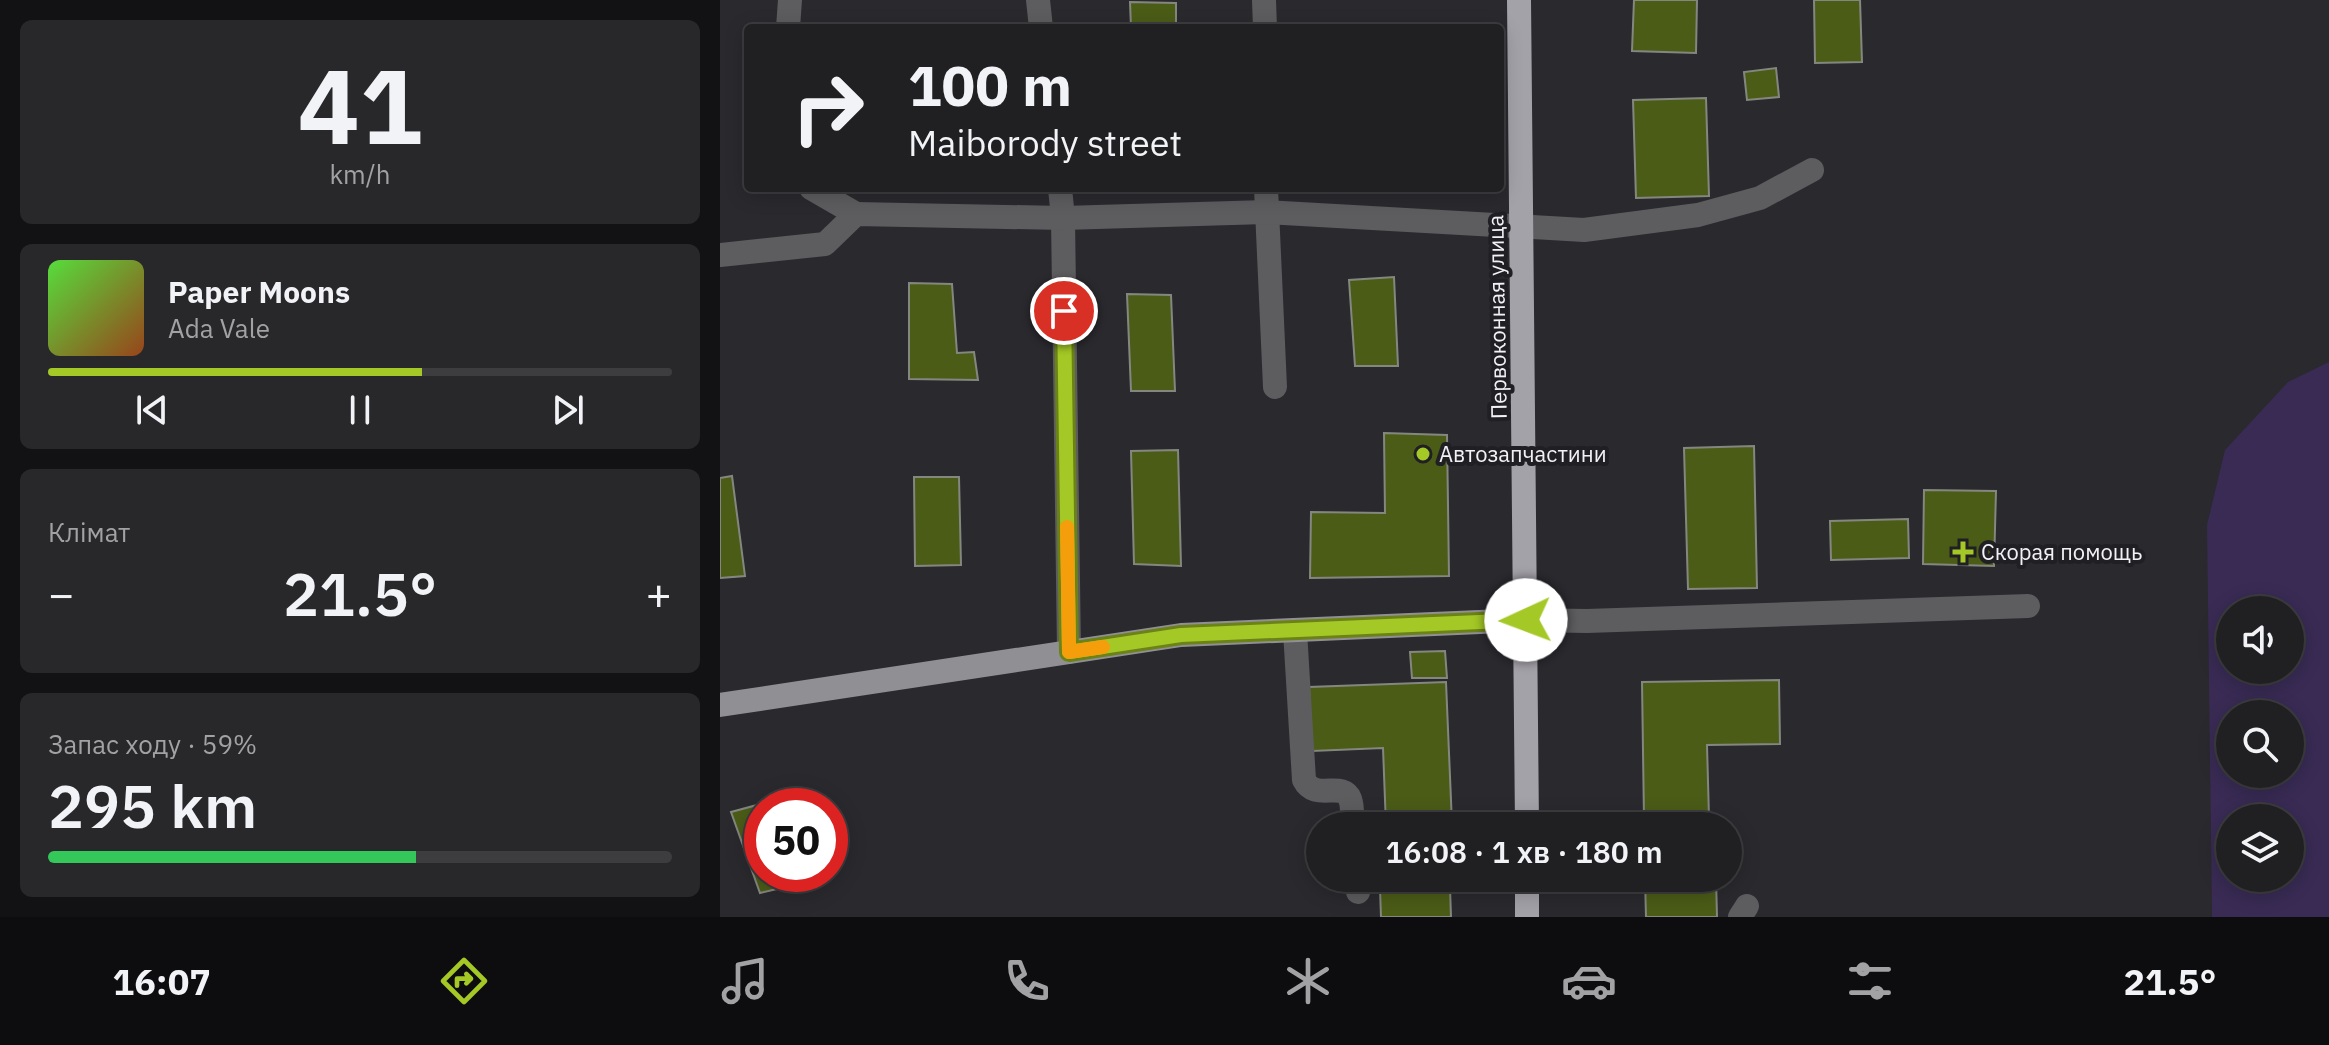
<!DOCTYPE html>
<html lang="uk">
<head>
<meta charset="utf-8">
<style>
	:root { --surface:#201f22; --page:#28272a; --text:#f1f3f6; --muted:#a2a2a5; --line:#3d3d40; --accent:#a4c825 }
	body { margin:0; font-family:"IBM Plex Sans",sans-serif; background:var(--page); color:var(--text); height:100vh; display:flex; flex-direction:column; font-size:30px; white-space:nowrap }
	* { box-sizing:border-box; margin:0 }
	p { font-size:26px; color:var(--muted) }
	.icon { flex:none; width:44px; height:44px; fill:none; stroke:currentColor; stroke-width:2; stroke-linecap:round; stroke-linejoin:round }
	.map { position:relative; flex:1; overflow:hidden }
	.details { display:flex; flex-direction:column; gap:20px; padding:20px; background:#121113; width:720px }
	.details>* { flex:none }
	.banner { position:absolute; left:24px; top:24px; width:760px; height:168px; border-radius:8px; box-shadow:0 4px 20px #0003,0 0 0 2px var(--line); background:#201f22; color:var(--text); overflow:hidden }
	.controls { position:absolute; left:1496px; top:596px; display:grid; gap:16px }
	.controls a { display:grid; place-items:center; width:88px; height:88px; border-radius:50%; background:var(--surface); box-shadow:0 4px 20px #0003,0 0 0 2px var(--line); font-size:40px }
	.speed { position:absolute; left:24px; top:788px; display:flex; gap:16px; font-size:40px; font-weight:700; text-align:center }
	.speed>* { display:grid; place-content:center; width:104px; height:104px; border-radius:50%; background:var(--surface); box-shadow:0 4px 20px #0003,0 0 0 2px var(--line); line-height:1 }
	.speed .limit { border:12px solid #d22; background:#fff; color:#111 }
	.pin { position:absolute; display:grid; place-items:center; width:68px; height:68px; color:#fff; margin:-34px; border:4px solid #fff; border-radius:50%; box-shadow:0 2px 8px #0007 }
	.me { position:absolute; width:88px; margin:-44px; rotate:268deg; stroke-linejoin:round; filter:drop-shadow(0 0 6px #0008) }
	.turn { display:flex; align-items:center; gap:28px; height:168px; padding:0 32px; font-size:36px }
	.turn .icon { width:104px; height:104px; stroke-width:2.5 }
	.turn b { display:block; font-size:56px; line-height:68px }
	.big { font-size:60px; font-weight:600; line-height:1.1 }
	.details .card { flex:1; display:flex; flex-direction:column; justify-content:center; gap:12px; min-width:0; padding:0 28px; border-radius:12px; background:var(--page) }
	.details .dial { align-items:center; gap:0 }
	.dial b { font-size:104px; line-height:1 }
	.song { display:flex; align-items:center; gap:24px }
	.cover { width:96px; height:96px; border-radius:12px; background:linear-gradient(135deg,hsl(110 70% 55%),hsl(20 70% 35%)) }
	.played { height:8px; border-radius:4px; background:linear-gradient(90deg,var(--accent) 60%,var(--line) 60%) }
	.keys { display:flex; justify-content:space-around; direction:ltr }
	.heat { display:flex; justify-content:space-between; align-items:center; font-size:44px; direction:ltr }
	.charge { height:12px; border-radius:6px; background:linear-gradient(90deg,#34c759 59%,var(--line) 0) }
	.trip { position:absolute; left:586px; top:812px; width:436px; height:80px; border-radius:40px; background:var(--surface); box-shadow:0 4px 20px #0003,0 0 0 2px var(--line); font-weight:600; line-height:80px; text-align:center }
	.dock { display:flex; height:128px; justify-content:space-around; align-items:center; background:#0d0c0e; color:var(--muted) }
	.dock .icon { width:56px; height:56px }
	.dock .selected { color:var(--accent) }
	.dock b { font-size:36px; color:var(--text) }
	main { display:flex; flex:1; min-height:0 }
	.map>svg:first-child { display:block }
	.green { fill:#392b54; fill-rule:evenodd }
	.building { fill:#4b5c17; stroke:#848780; stroke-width:2 }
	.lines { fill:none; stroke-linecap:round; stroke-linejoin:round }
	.minor { stroke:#5d5c5f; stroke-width:24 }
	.major { stroke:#908f94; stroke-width:24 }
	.highway { stroke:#a4a2a9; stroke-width:24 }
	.route-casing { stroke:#6b8218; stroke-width:20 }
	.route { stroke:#a4c825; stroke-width:14 }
	.slow { stroke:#f59e0b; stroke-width:14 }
	.poi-dot { fill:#a4c825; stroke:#201f24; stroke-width:3 }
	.labels { text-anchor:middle; stroke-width:8; stroke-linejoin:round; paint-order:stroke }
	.street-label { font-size:22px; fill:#f2f1f5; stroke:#201f24 }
	.poi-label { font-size:22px; fill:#f2f1f5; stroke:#201f24; text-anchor:start }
</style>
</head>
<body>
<main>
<section class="details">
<div class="card dial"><b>41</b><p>km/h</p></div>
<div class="card">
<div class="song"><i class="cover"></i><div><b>Paper Moons</b><p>Ada Vale</p></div></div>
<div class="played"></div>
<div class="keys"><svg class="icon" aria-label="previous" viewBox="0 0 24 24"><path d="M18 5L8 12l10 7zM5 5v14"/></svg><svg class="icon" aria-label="pause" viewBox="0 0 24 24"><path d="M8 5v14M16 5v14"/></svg><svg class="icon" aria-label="next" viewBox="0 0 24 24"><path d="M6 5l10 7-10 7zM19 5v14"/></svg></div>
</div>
<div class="card"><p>Клімат</p>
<div class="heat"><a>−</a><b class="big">21.5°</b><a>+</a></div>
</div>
<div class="card"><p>Запас ходу · 59%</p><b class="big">295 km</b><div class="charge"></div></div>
</section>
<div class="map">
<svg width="1609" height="917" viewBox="0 0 1609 917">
	<rect width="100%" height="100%" fill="#2a292e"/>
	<!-- green -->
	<path class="green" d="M 1609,362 L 1609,917 L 1492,917 L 1487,525 L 1505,450 L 1568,382 ZM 1510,610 L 1570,610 L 1570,670 L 1510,670 ZM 1510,714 L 1570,714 L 1570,774 L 1510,774 ZM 1510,818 L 1570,818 L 1570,878 L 1510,878 Z"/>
	<!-- building -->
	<g class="building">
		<path d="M 914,0 L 977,0 L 976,53 L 912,51 Z"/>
		<path d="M 1094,0 L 1140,0 L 1142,62 L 1095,63 Z"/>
		<path d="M 410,2 L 456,3 L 456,28 L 411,28 Z"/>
		<path d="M 1056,68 L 1059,97 L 1027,100 L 1024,72 Z"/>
		<path d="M 986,98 L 989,196 L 916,198 L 913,100 Z"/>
		<path d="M 674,277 L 678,366 L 635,366 L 629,280 Z"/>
		<path d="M 189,283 L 232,284 L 237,353 L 254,352 L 258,380 L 189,379 Z"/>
		<path d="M 407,294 L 451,295 L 455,391 L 411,391 Z"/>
		<path d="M 664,433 L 727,435 L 729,576 L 590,578 L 591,512 L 665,513 Z"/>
		<path d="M 1034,446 L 1037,588 L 968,589 L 964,448 Z"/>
		<path d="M 458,450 L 461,566 L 414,564 L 411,451 Z"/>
		<path d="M 12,476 L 25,576 L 0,578 L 0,478 Z"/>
		<path d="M 194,477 L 239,477 L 241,565 L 195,566 Z"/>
		<path d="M 1204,490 L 1276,491 L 1274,566 L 1203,564 Z"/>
		<path d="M 1188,519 L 1189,558 L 1111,560 L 1110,521 Z"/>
		<path d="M 725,651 L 727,678 L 692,678 L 690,652 Z"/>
		<path d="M 1059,680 L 1060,744 L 987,745 L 989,818 L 924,819 L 922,682 Z"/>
		<path d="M 726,682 L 732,824 L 666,826 L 663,748 L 592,751 L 589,687 Z"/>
		<path d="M 52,801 L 54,806 L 42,806 L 42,874 L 53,874 L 57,889 L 40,893 L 11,812 Z"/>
		<path d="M 996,878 L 997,917 L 926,917 L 925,879 Z"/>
		<path d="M 730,887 L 731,917 L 661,917 L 660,889 Z"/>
	</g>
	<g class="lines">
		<!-- minor -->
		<g class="minor">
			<path d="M 318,0 L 321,28"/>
			<path d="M 544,0 L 545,28"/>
			<path d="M 68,28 L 70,0"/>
			<path d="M 91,188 L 136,214"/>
			<path d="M 340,188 L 343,218 L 349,652"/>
			<path d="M 546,188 L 555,387"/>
			<path d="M 0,255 L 105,244 L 136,214 L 343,218 L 546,212 L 864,230 L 978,215 L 1040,198 L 1092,170"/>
			<path d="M 806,620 L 867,621 L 1308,606"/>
			<path d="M 575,631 L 584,780 C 595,802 623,780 630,799 C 633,806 632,818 632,826"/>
			<path d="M 637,878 L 638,892"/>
			<path d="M 1020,917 L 1027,906"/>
		</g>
		<!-- major -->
		<path class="major" d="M 0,705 L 461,635 L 806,620"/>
		<!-- highway -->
		<g class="highway">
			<path d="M 799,0 L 807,826"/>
			<path d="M 807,878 L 807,917"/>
		</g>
	</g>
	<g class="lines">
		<defs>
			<path id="route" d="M 344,311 L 349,652 L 461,635 L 806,620"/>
		</defs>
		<!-- route casing -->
		<use href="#route" class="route-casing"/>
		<!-- route -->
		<use href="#route" class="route"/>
		<!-- slow -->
		<path class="slow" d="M 347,527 L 349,652 L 383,647"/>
	</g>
	<!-- markers -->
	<g class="poi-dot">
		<circle cx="703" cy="454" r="8"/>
		<path d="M1239 540h8v8h8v8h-8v8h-8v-8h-8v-8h8z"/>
	</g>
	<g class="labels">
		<!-- street labels -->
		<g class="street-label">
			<text transform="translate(777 317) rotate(-91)" y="8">Первоконная улица</text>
		</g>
		<!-- poi labels -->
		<g class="poi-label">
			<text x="719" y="462">Автозапчастини</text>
			<text x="1261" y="560">Скорая помощь</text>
		</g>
	</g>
</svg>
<div class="controls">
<a><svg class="icon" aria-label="sound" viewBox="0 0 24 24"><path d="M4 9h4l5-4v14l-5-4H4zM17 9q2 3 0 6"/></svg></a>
<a><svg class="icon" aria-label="search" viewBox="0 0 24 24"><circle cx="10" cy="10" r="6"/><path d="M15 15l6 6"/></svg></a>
<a><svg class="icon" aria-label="layers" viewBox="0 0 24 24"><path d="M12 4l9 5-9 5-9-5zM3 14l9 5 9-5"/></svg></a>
</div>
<div class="speed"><div class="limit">50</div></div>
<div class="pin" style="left:344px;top:311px;background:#d93025"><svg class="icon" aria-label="arrive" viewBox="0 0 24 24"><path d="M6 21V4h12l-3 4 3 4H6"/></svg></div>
<svg class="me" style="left:806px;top:620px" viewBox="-20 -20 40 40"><circle r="19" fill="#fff"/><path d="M0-13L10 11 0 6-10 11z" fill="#a4c825"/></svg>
<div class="trip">16:08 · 1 хв · 180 m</div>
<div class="banner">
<div class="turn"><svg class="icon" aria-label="right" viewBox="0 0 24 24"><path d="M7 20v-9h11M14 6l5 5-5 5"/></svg><div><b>100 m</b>Maiborody street</div></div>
</div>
</div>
</main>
<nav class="dock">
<b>16:07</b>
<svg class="icon selected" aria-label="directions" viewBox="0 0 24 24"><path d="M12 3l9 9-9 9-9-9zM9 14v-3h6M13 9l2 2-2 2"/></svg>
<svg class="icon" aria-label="music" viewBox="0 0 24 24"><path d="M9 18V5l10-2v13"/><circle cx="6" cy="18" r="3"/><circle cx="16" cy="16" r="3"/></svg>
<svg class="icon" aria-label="phone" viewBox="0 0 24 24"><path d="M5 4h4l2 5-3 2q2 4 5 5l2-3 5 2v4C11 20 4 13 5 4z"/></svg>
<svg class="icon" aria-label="climate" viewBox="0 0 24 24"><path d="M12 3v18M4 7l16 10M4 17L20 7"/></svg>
<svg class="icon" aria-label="car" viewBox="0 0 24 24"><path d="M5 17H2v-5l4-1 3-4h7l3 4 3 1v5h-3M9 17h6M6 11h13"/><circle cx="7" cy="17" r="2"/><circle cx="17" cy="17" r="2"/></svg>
<svg class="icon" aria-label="filters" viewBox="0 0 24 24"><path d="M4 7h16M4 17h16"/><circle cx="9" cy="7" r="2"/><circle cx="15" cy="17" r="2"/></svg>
<b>21.5°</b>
</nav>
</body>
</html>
